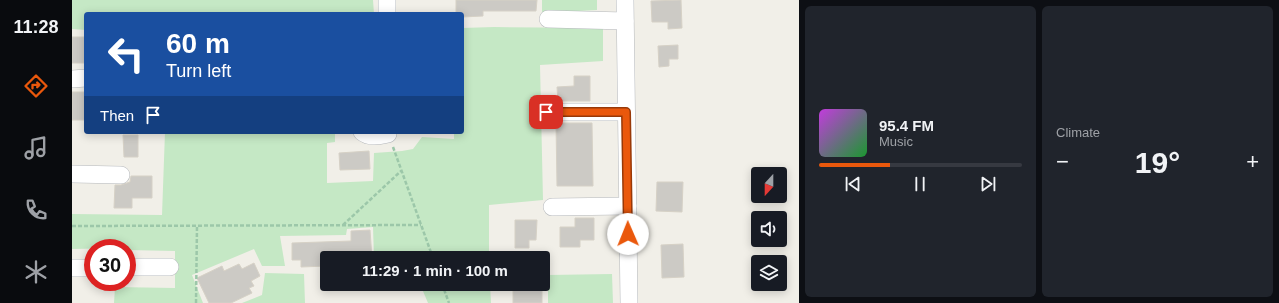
<!DOCTYPE html>
<html lang="en">
<head>
<meta charset="utf-8">
<style>
	:root { --surface:#171b24; --page:#20242c; --text:#f1f3f6; --muted:#9ea1a6; --line:#363941; --accent:#ea580c }
	body { margin:0; font-family:Arial,sans-serif; background:var(--page); color:var(--text); height:100vh; display:flex; flex-direction:column; font-size:15px; white-space:nowrap }
	* { box-sizing:border-box; margin:0 }
	p { font-size:13px; color:var(--muted) }
	.icon { flex:none; width:22px; height:22px; fill:none; stroke:currentColor; stroke-width:2; stroke-linecap:round; stroke-linejoin:round }
	.map { position:relative; flex:1; overflow:hidden }
	.sheet { display:flex; flex-direction:column; gap:6px; padding:6px; background:#0d0f14; width:480px }
	.sheet>* { flex:none }
	.hud { position:absolute; left:12px; top:12px; width:380px; height:122px; border-radius:4px; box-shadow:0 2px 10px #0003; background:#1a4fa0; color:#fff; overflow:hidden }
	.needle { width:26px; rotate:201deg }
	.tools { position:absolute; left:679px; top:167px; display:grid; gap:8px }
	.tools a { display:grid; place-items:center; width:36px; height:36px; border-radius:4px; background:var(--surface); box-shadow:0 2px 10px #0003; font-size:20px }
	.speed { position:absolute; left:12px; top:239px; display:flex; gap:8px; font-size:20px; font-weight:700; text-align:center }
	.speed>* { display:grid; place-content:center; width:52px; height:52px; border-radius:50%; background:var(--surface); box-shadow:0 2px 10px #0003; line-height:1 }
	.speed .limit { border:6px solid #d22; background:#fff; color:#111 }
	.pin { position:absolute; display:grid; place-items:center; width:34px; height:34px; color:#fff; margin:-17px; border-radius:8px; box-shadow:0 2px 6px #0006 }
	.me { position:absolute; width:44px; margin:-22px; rotate:359deg; stroke-linejoin:round; filter:drop-shadow(0 0 3px #0008) }
	.turn { display:flex; align-items:center; gap:14px; height:84px; padding:0 16px; font-size:18px }
	.turn .icon { width:52px; height:52px; stroke-width:2.5 }
	.turn b { display:block; font-size:28px; line-height:34px }
	.then { display:flex; align-items:center; height:38px; padding:0 16px; background:#0003; gap:8px; font-size:15px }
	.big { font-size:30px; font-weight:700; line-height:1.1 }
	.sheet .card { flex:1; display:flex; flex-direction:column; justify-content:center; gap:6px; min-width:0; padding:0 14px; border-radius:6px; background:var(--page) }
	.song { display:flex; align-items:center; gap:12px }
	.cover { width:48px; height:48px; border-radius:6px; background:linear-gradient(135deg,hsl(290 70% 55%),hsl(130 70% 35%)) }
	.played { height:4px; border-radius:2px; background:linear-gradient(90deg,var(--accent) 35%,var(--line) 35%) }
	.keys { display:flex; justify-content:space-around; direction:ltr }
	.heat { display:flex; justify-content:space-between; align-items:center; font-size:22px; direction:ltr }
	.sheet .tiles { flex:1; display:grid; gap:6px; grid-template-columns:repeat(2,1fr) }
	.trip { position:absolute; left:248px; top:251px; width:230px; height:40px; border-radius:4px; background:var(--surface); box-shadow:0 2px 10px #0003; font-weight:700; line-height:40px; text-align:center }
	main { display:flex; flex:1; min-height:0 }
	.menu { display:flex; flex-direction:column; width:72px; justify-content:space-around; align-items:center; background:#090b0e; color:var(--muted) }
	.menu .icon { width:28px; height:28px }
	.menu .active { color:var(--accent) }
	.menu b { font-size:18px; color:var(--text) }
	.map>svg:first-child { display:block }
	.green { fill:#c5e8c5 }
	.building { fill:#cccac5; stroke:#d6d1c6 }
	.lines { fill:none; stroke-linecap:round; stroke-linejoin:round }
	.minor-casing { stroke:#b5b8bc; stroke-width:18 }
	.path { stroke:#9cc7a9; stroke-width:2.5; stroke-dasharray:4 2; stroke-linecap:butt }
	.minor { stroke:#fff; stroke-width:17 }
	.route-casing { stroke:#983908; stroke-width:10 }
	.route { stroke:#ea580c; stroke-width:7 }
</style>
</head>
<body>
<main>
<nav class="menu">
<b>11:28</b>
<svg class="icon active" aria-label="directions" viewBox="0 0 24 24"><path d="M12 3l9 9-9 9-9-9zM9 14v-3h6M13 9l2 2-2 2"/></svg>
<svg class="icon" aria-label="music" viewBox="0 0 24 24"><path d="M9 18V5l10-2v13"/><circle cx="6" cy="18" r="3"/><circle cx="16" cy="16" r="3"/></svg>
<svg class="icon" aria-label="phone" viewBox="0 0 24 24"><path d="M5 4h4l2 5-3 2q2 4 5 5l2-3 5 2v4C11 20 4 13 5 4z"/></svg>
<svg class="icon" aria-label="climate" viewBox="0 0 24 24"><path d="M12 3v18M4 7l16 10M4 17L20 7"/></svg>
</nav>
<div class="map">
<svg width="727" height="303" viewBox="0 0 727 303">
	<rect width="100%" height="100%" fill="#f1efe8"/>
	<!-- green -->
	<g class="green">
		<path d="M 0,0 L 301,0 L 302,14 L 14,14 L 14,30 L 0,29 Z"/>
		<path d="M 470,0 L 525,0 L 525,10 L 470,13 Z"/>
		<path d="M 422,27 L 531,28 L 531,61 L 468,65 L 471,200 L 417,205 L 417,258 L 302,258 L 301,227 L 275,229 L 274,235 L 208,236 L 213,266 L 190,266 L 182,249 L 120,275 L 131,303 L 42,303 L 43,287 L 103,288 L 103,251 L 55,250 L 55,248 L 0,249 L 0,214 L 90,215 L 93,132 L 263,132 L 263,142 L 255,143 L 255,183 L 301,181 L 302,153 L 330,151 L 341,149 L 350,137 L 382,139 L 382,132 L 390,132 L 390,28 Z"/>
		<path d="M 193,273 L 232,274 L 233,303 L 170,303 L 190,295 Z"/>
		<path d="M 540,274 L 541,303 L 476,303 L 476,275 Z"/>
		<path d="M 348,284 L 418,284 L 419,303 L 356,303 Z"/>
	</g>
	<!-- building -->
	<g class="building">
		<path d="M 384,0 L 465,0 L 464,11 L 411,11 L 411,16 L 390,17 L 390,14 L 384,14 Z"/>
		<path d="M 609,0 L 610,28 L 596,29 L 596,22 L 580,22 L 579,1 Z"/>
		<rect x="0" y="37" width="14" height="26"/>
		<path d="M 606,45 L 606,59 L 597,59 L 597,66 L 587,67 L 586,46 Z"/>
		<path d="M 502,76 L 518,76 L 518,101 L 486,101 L 485,87 L 502,86 Z"/>
		<rect x="0" y="92" width="14" height="28"/>
		<path d="M 484,123 L 520,123 L 521,186 L 485,186 Z"/>
		<path d="M 51,135 L 66,135 L 66,157 L 52,157 Z"/>
		<path d="M 297,151 L 298,169 L 268,170 L 267,153 Z"/>
		<path d="M 59,176 L 80,176 L 80,198 L 60,198 L 60,208 L 42,208 L 43,185 L 49,185 L 58,182 Z"/>
		<path d="M 585,182 L 611,182 L 610,212 L 584,211 Z"/>
		<path d="M 503,218 L 522,218 L 522,240 L 508,240 L 508,247 L 488,247 L 488,227 L 503,227 Z"/>
		<path d="M 443,220 L 465,220 L 464,240 L 457,240 L 457,248 L 443,248 Z"/>
		<path d="M 298,230 L 300,258 L 255,258 L 255,266 L 229,267 L 229,260 L 220,260 L 220,243 L 279,241 L 279,231 Z"/>
		<path d="M 611,244 L 612,277 L 590,278 L 589,245 Z"/>
		<path d="M 182,263 L 188,276 L 179,281 L 182,286 L 177,288 L 180,293 L 159,303 L 137,303 L 125,278 L 150,266 L 152,271 L 167,264 L 170,269 Z"/>
		<path d="M 470,288 L 470,303 L 441,303 L 441,289 Z"/>
	</g>
	<g class="lines">
		<defs>
			<g id="minor">
				<path d="M 315,0 L 315,14"/>
				<path d="M 553,0 L 557,303"/>
				<path d="M 476,19 L 553,21"/>
				<path d="M 0,79 L 14,78"/>
				<path d="M 474,112 L 554,112"/>
				<path d="M 290,132 C 297,138 307,136 316,134 L 316,132"/>
				<path d="M 0,174 L 49,175"/>
				<path d="M 480,207 L 556,206"/>
				<path d="M 55,267 L 98,267"/>
				<path d="M 0,268 L 21,268"/>
			</g>
		</defs>
		<!-- minor casing -->
		<use href="#minor" class="minor-casing"/>
		<!-- path -->
		<g class="path">
			<path d="M 321,147 L 361,258"/>
			<path d="M 271,225 L 329,171"/>
			<path d="M 0,226 L 349,225"/>
			<path d="M 370,284 L 377,303"/>
			<path d="M 124,303 L 125,226"/>
		</g>
		<!-- minor -->
		<use href="#minor" class="minor"/>
	</g>
	<g class="lines">
		<defs>
			<path id="route" d="M 474,112 L 554,112 L 556,234"/>
		</defs>
		<!-- route casing -->
		<use href="#route" class="route-casing"/>
		<!-- route -->
		<use href="#route" class="route"/>
	</g>
</svg>
<div class="tools">
<a><svg class="needle" viewBox="-14 -14 28 28"><path d="M0-13l5 13h-10z" fill="#e53935"/><path d="M0 13l5-13h-10z" fill="#9ea1a6"/></svg></a>
<a><svg class="icon" aria-label="sound" viewBox="0 0 24 24"><path d="M4 9h4l5-4v14l-5-4H4zM17 9q2 3 0 6"/></svg></a>
<a><svg class="icon" aria-label="layers" viewBox="0 0 24 24"><path d="M12 4l9 5-9 5-9-5zM3 14l9 5 9-5"/></svg></a>
</div>
<div class="speed"><div class="limit">30</div></div>
<div class="pin" style="left:474px;top:112px;background:#d93025"><svg class="icon" aria-label="arrive" viewBox="0 0 24 24"><path d="M6 21V4h12l-3 4 3 4H6"/></svg></div>
<svg class="me" style="left:556px;top:234px" viewBox="-20 -20 40 40"><circle r="19" fill="#fff"/><path d="M0-13L10 11 0 6-10 11z" fill="#ea580c"/></svg>
<div class="trip">11:29 · 1 min · 100 m</div>
<div class="hud">
<div class="turn"><svg class="icon" aria-label="left" viewBox="0 0 24 24"><path d="M17 20v-9H6M10 6l-5 5 5 5"/></svg><div><b>60 m</b>Turn left</div></div>
<div class="then">Then<svg class="icon" aria-label="arrive" viewBox="0 0 24 24"><path d="M6 21V4h12l-3 4 3 4H6"/></svg></div>
</div>
</div>
<section class="sheet">
<div class="tiles">
<div class="card">
<div class="song"><i class="cover"></i><div><b>95.4 FM</b><p>Music</p></div></div>
<div class="played"></div>
<div class="keys"><svg class="icon" aria-label="previous" viewBox="0 0 24 24"><path d="M18 5L8 12l10 7zM5 5v14"/></svg><svg class="icon" aria-label="pause" viewBox="0 0 24 24"><path d="M8 5v14M16 5v14"/></svg><svg class="icon" aria-label="next" viewBox="0 0 24 24"><path d="M6 5l10 7-10 7zM19 5v14"/></svg></div>
</div>
<div class="card"><p>Climate</p>
<div class="heat"><a>−</a><b class="big">19°</b><a>+</a></div>
</div>
</div>
</section>
</main>
</body>
</html>
